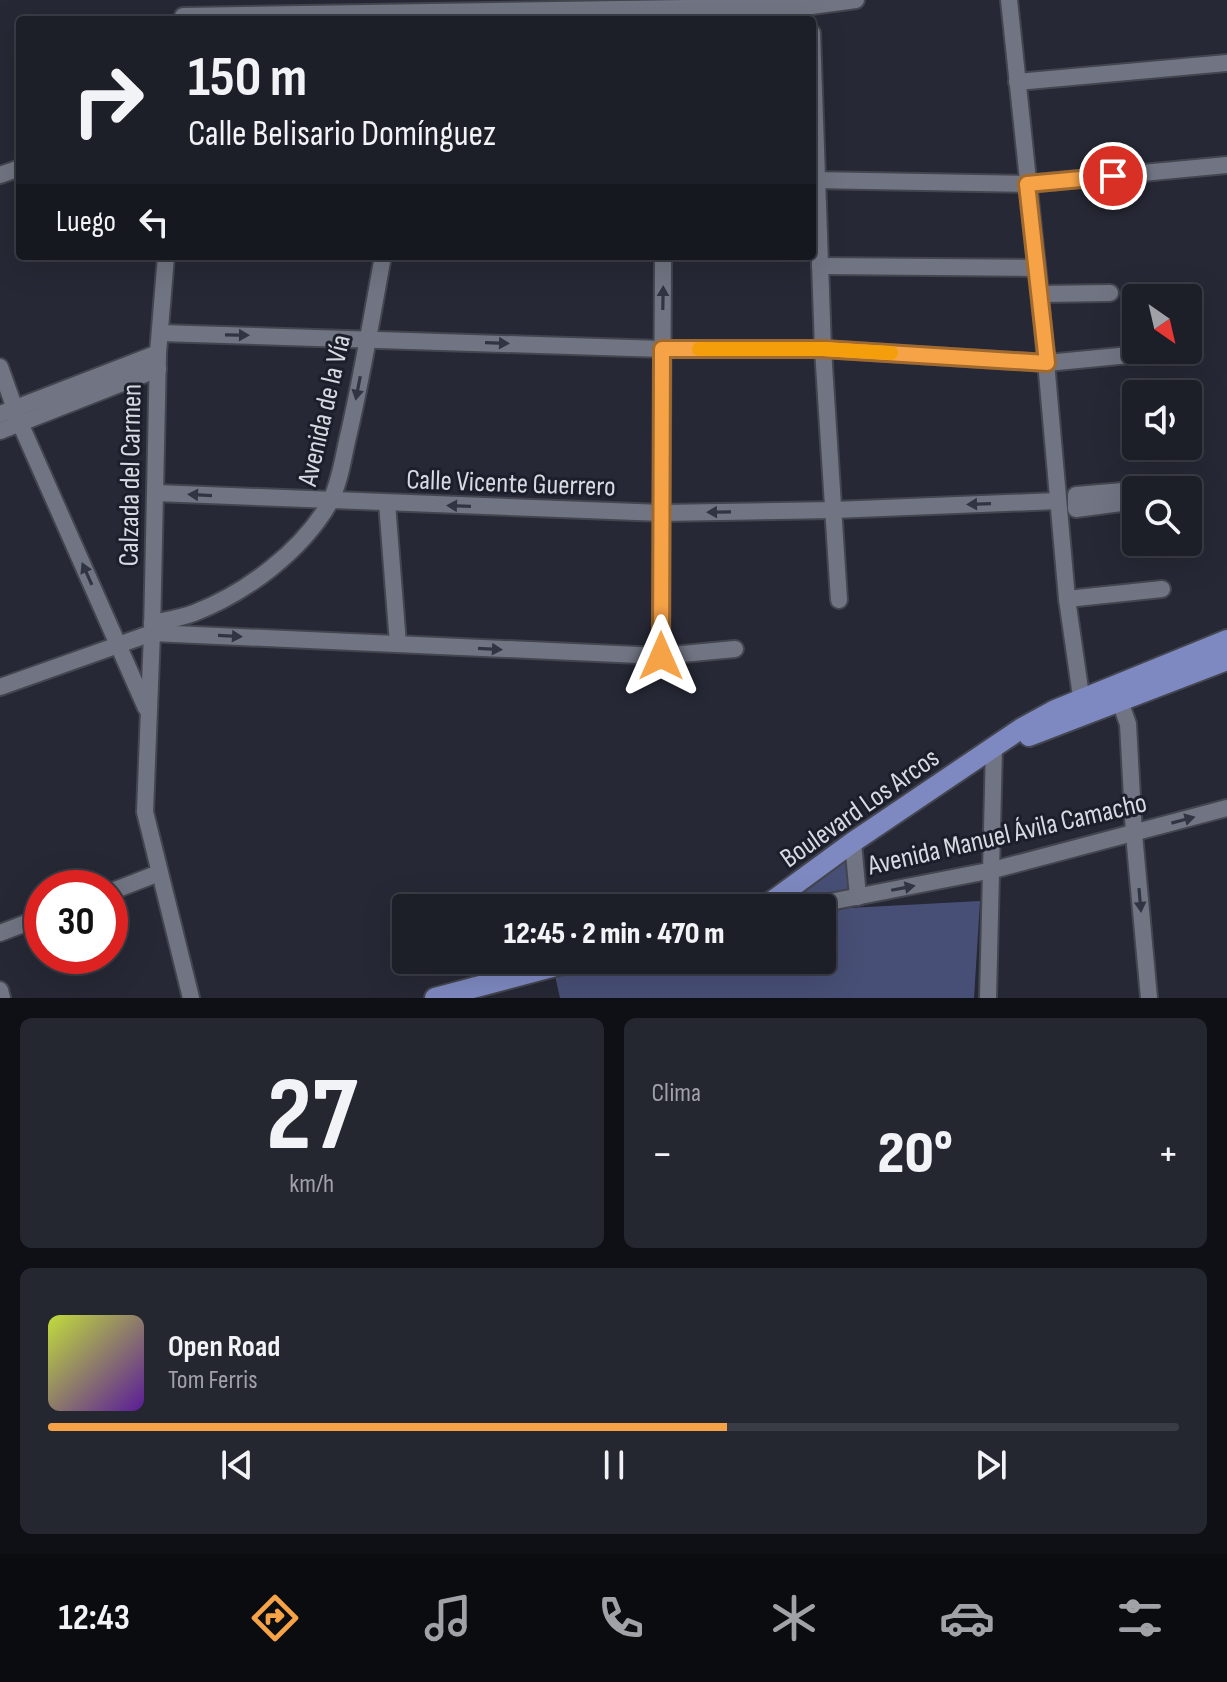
<!DOCTYPE html>
<html lang="es">
<head>
<meta charset="utf-8">
<style>
	:root { --surface:#1c1e28; --page:#252730; --text:#f1f3f6; --muted:#a0a2a8; --line:#3a3c45; --accent:#f6a247 }
	body { margin:0; font-family:"Sofia Sans Condensed",sans-serif; background:var(--page); color:var(--text); height:100vh; display:flex; flex-direction:column; font-size:30px; white-space:nowrap }
	* { box-sizing:border-box; margin:0 }
	p { font-size:26px; color:var(--muted) }
	.icon { flex:none; width:44px; height:44px; fill:none; stroke:currentColor; stroke-width:2; stroke-linecap:round; stroke-linejoin:round }
	.map { position:relative; height:998px; overflow:hidden }
	.side { display:flex; flex-direction:column; gap:20px; padding:20px; background:#0f1016; flex:1 }
	.side>* { flex:none }
	.top-card { position:absolute; left:16px; top:16px; width:800px; height:244px; border-radius:8px; box-shadow:0 8px 32px #0002,0 0 0 2px var(--line); background:#1c1e28; color:var(--text); overflow:hidden }
	.needle { width:52px; rotate:146deg }
	.controls { position:absolute; left:1122px; top:284px; display:grid; gap:16px }
	.controls a { display:grid; place-items:center; width:80px; height:80px; border-radius:8px; background:var(--surface); box-shadow:0 8px 32px #0002,0 0 0 2px var(--line); font-size:40px }
	.speed { position:absolute; left:24px; top:870px; display:flex; gap:16px; font-size:40px; font-weight:700; text-align:center }
	.speed>* { display:grid; place-content:center; width:104px; height:104px; border-radius:50%; background:var(--surface); box-shadow:0 8px 32px #0002,0 0 0 2px var(--line); line-height:1 }
	.speed .limit { border:12px solid #d22; background:#fff; color:#111 }
	.pin { position:absolute; display:grid; place-items:center; width:68px; height:68px; color:#fff; margin:-34px; border:4px solid #fff; border-radius:50%; box-shadow:0 2px 8px #0007 }
	.me { position:absolute; width:88px; margin:-44px; rotate:0deg; stroke-linejoin:round; filter:drop-shadow(0 0 6px #0008) }
	.turn { display:flex; align-items:center; gap:28px; height:168px; padding:0 40px; font-size:36px }
	.turn .icon { width:104px; height:104px; stroke-width:2.5 }
	.turn b { display:block; font-size:56px; line-height:68px }
	.then { display:flex; align-items:center; height:76px; padding:0 40px; background:#0003; gap:16px; font-size:30px }
	.big { font-size:60px; font-weight:800; line-height:1.1 }
	.side .card { flex:1; display:flex; flex-direction:column; justify-content:center; gap:12px; min-width:0; padding:0 28px; border-radius:12px; background:var(--page) }
	.side .dial { align-items:center; gap:0 }
	.dial b { font-size:104px; line-height:1 }
	.song { display:flex; align-items:center; gap:24px }
	.cover { width:96px; height:96px; border-radius:12px; background:linear-gradient(135deg,hsl(70 70% 55%),hsl(270 70% 35%)) }
	.played { height:8px; border-radius:4px; background:linear-gradient(90deg,var(--accent) 60%,var(--line) 60%) }
	.keys { display:flex; justify-content:space-around; direction:ltr }
	.heat { display:flex; justify-content:space-between; align-items:center; font-size:44px; direction:ltr }
	.side .tiles { flex:1; display:grid; gap:20px; grid-template-columns:1fr 1fr }
	.card:last-child { grid-column:span 2 }
	.trip { position:absolute; left:392px; top:894px; width:444px; height:80px; border-radius:8px; background:var(--surface); box-shadow:0 8px 32px #0002,0 0 0 2px var(--line); font-weight:800; line-height:80px; text-align:center }
	.tabs { display:flex; height:128px; justify-content:space-around; align-items:center; background:#0b0c10; color:var(--muted) }
	.tabs .icon { width:56px; height:56px }
	.tabs .current { color:var(--accent) }
	.tabs b { font-size:36px; color:var(--text) }
	.map>svg:first-child { display:block }
	.green { fill:#484f76 }
	.lines { fill:none; stroke-linecap:round; stroke-linejoin:round }
	.minor-casing { stroke:#43454f; stroke-width:20 }
	.major-casing { stroke:#43454f; stroke-width:24 }
	.minor { stroke:#717583; stroke-width:16 }
	.major { stroke:#7e89c1; stroke-width:20 }
	.oneway { fill:#313441 }
	.route-casing { stroke:#a0692e; stroke-width:20 }
	.route { stroke:#f6a247; stroke-width:14 }
	.slow { stroke:#f59e0b; stroke-width:14 }
	.labels { text-anchor:middle; stroke-width:6; stroke-linejoin:round; paint-order:stroke }
	.street-label { font-size:28px; fill:#d8dae2; stroke:#1c1f2b }
</style>
</head>
<body>
<div class="map">
<svg width="1227" height="998" viewBox="0 0 1227 998">
	<rect width="100%" height="100%" fill="#262835"/>
	<!-- green -->
	<g class="green">
		<path d="M 848,856 L 851,891 L 773,906 Z"/>
		<path d="M 980,901 L 974,998 L 560,998 L 554,971 L 605,960 L 822,960 L 822,914 L 849,908 Z"/>
	</g>
	<g class="lines">
		<defs>
			<g id="minor">
				<path d="M 1009,0 L 1040,294 L 1067,599 L 1083,710"/>
				<path d="M 183,16 L 811,6 L 856,0"/>
				<path d="M 812,33 L 823,349 L 839,600"/>
				<path d="M 1017,82 L 1227,63"/>
				<path d="M 0,175 L 20,168"/>
				<path d="M 812,180 L 1027,184 L 1227,165"/>
				<path d="M 166,256 L 158,353 L 152,633 L 145,812 L 191,998"/>
				<path d="M 820,266 L 1037,268"/>
				<path d="M 1040,294 L 1110,293"/>
				<path d="M 160,333 L 662,349 L 823,349 L 1047,363 L 1150,353"/>
				<path d="M 0,367 L 20,423 L 146,708"/>
				<path d="M 0,414 L 158,353"/>
				<path d="M 0,431 L 158,369"/>
				<path d="M 156,493 L 662,513 L 834,510 L 1057,501"/>
				<path d="M 1136,501 L 1076,509 L 1076,495 L 1182,486"/>
				<path d="M 387,503 L 398,644"/>
				<path d="M 1067,599 L 1162,589"/>
				<path d="M 152,623 C 166,620 181,618 194,613 C 246,593 302,551 330,502 C 340,482 343,458 348,437 C 362,377 372,316 383,256"/>
				<path d="M 661,656 L 663,256"/>
				<path d="M 0,687 L 152,633 L 661,656 L 735,649"/>
				<path d="M 1116,690 L 1128,724 L 1134,834 L 1149,998"/>
				<path d="M 853,842 L 858,897"/>
				<path d="M 110,892 L 159,873"/>
				<path d="M 799,908 L 993,870 L 1227,808"/>
				<path d="M 0,933 L 42,917"/>
				<path d="M 0,990 L 2,998"/>
				<path d="M 988,998 L 994,747"/>
			</g>
			<g id="major">
				<path d="M 1029,736 L 1227,660"/>
				<path d="M 763,908 L 853,842 L 1022,728 L 1055,710 L 1227,640"/>
				<path d="M 435,998 L 578,960"/>
			</g>
		</defs>
		<!-- minor casing -->
		<use href="#minor" class="minor-casing"/>
		<!-- major casing -->
		<use href="#major" class="major-casing"/>
		<!-- minor -->
		<use href="#minor" class="minor"/>
		<!-- major -->
		<use href="#major" class="major"/>
	</g>
	<!-- one-way arrows -->
	<defs><path id="oneway-solid" d="M-6-.8H1V-3.2L6.5 0L1 3.2V.8H-6Z" transform="scale(2)"/></defs>
	<g class="oneway">
		<use href="#oneway-solid" transform="translate(663 298) rotate(-89)"/>
		<use href="#oneway-solid" transform="translate(237 335) rotate(1)"/>
		<use href="#oneway-solid" transform="translate(497 343) rotate(2)"/>
		<use href="#oneway-solid" transform="translate(358 388) rotate(101)"/>
		<use href="#oneway-solid" transform="translate(200 495) rotate(-177)"/>
		<use href="#oneway-solid" transform="translate(979 504) rotate(178)"/>
		<use href="#oneway-solid" transform="translate(459 506) rotate(-178)"/>
		<use href="#oneway-solid" transform="translate(719 512) rotate(179)"/>
		<use href="#oneway-solid" transform="translate(87 574) rotate(-114)"/>
		<use href="#oneway-solid" transform="translate(230 636) rotate(3)"/>
		<use href="#oneway-solid" transform="translate(490 649) rotate(3)"/>
		<use href="#oneway-solid" transform="translate(1183 820) rotate(-15)"/>
		<use href="#oneway-solid" transform="translate(903 888) rotate(-11)"/>
		<use href="#oneway-solid" transform="translate(1140 900) rotate(85)"/>
	</g>
	<g class="lines">
		<defs>
			<path id="route" d="M 661,656 L 662,349 L 823,349 L 1047,363 L 1027,184 L 1113,176"/>
		</defs>
		<!-- route casing -->
		<use href="#route" class="route-casing"/>
		<!-- route -->
		<use href="#route" class="route"/>
		<!-- slow -->
		<path class="slow" d="M 699,349 L 823,349 L 891,353"/>
	</g>
	<g class="labels">
		<!-- street labels -->
		<g class="street-label">
			<text transform="translate(323 410) rotate(-77)" y="10">Avenida de la Vía</text>
			<text transform="translate(129 475) rotate(-89)" y="10">Calzada del Carmen</text>
			<text transform="translate(511 482) rotate(2)" y="10">Calle Vicente Guerrero</text>
			<text transform="translate(859 807) rotate(-35)" y="10">Boulevard Los Arcos</text>
			<text transform="translate(1007 833) rotate(-13)" y="10">Avenida Manuel Ávila Camacho</text>
		</g>
	</g>
</svg>
<div class="controls">
<a><svg class="needle" viewBox="-14 -14 28 28"><path d="M0-13l5 13h-10z" fill="#e53935"/><path d="M0 13l5-13h-10z" fill="#a0a2a8"/></svg></a>
<a><svg class="icon" aria-label="sound" viewBox="0 0 24 24"><path d="M4 9h4l5-4v14l-5-4H4zM17 9q2 3 0 6"/></svg></a>
<a><svg class="icon" aria-label="search" viewBox="0 0 24 24"><circle cx="10" cy="10" r="6"/><path d="M15 15l6 6"/></svg></a>
</div>
<div class="speed"><div class="limit">30</div></div>
<div class="pin" style="left:1113px;top:176px;background:#d93025"><svg class="icon" aria-label="arrive" viewBox="0 0 24 24"><path d="M6 21V4h12l-3 4 3 4H6"/></svg></div>
<svg class="me" style="left:661px;top:656px" viewBox="-20 -20 40 40"><path d="M0-17L14 15 0 8-14 15z" fill="#f6a247" stroke="#fff" stroke-width="4"/></svg>
<div class="trip">12:45 · 2 min · 470 m</div>
<div class="top-card">
<div class="turn"><svg class="icon" aria-label="right" viewBox="0 0 24 24"><path d="M7 20v-9h11M14 6l5 5-5 5"/></svg><div><b>150 m</b>Calle Belisario Domínguez</div></div>
<div class="then">Luego<svg class="icon" aria-label="left" viewBox="0 0 24 24"><path d="M17 20v-9H6M10 6l-5 5 5 5"/></svg></div>
</div>
</div>
<section class="side">
<div class="tiles">
<div class="card dial"><b>27</b><p>km/h</p></div>
<div class="card"><p>Clima</p>
<div class="heat"><a>−</a><b class="big">20°</b><a>+</a></div>
</div>
<div class="card">
<div class="song"><i class="cover"></i><div><b>Open Road</b><p>Tom Ferris</p></div></div>
<div class="played"></div>
<div class="keys"><svg class="icon" aria-label="previous" viewBox="0 0 24 24"><path d="M18 5L8 12l10 7zM5 5v14"/></svg><svg class="icon" aria-label="pause" viewBox="0 0 24 24"><path d="M8 5v14M16 5v14"/></svg><svg class="icon" aria-label="next" viewBox="0 0 24 24"><path d="M6 5l10 7-10 7zM19 5v14"/></svg></div>
</div>
</div>
</section>
<nav class="tabs">
<b>12:43</b>
<svg class="icon current" aria-label="directions" viewBox="0 0 24 24"><path d="M12 3l9 9-9 9-9-9zM9 14v-3h6M13 9l2 2-2 2"/></svg>
<svg class="icon" aria-label="music" viewBox="0 0 24 24"><path d="M9 18V5l10-2v13"/><circle cx="6" cy="18" r="3"/><circle cx="16" cy="16" r="3"/></svg>
<svg class="icon" aria-label="phone" viewBox="0 0 24 24"><path d="M5 4h4l2 5-3 2q2 4 5 5l2-3 5 2v4C11 20 4 13 5 4z"/></svg>
<svg class="icon" aria-label="climate" viewBox="0 0 24 24"><path d="M12 3v18M4 7l16 10M4 17L20 7"/></svg>
<svg class="icon" aria-label="car" viewBox="0 0 24 24"><path d="M5 17H2v-5l4-1 3-4h7l3 4 3 1v5h-3M9 17h6M6 11h13"/><circle cx="7" cy="17" r="2"/><circle cx="17" cy="17" r="2"/></svg>
<svg class="icon" aria-label="filters" viewBox="0 0 24 24"><path d="M4 7h16M4 17h16"/><circle cx="9" cy="7" r="2"/><circle cx="15" cy="17" r="2"/></svg>
</nav>
</body>
</html>
